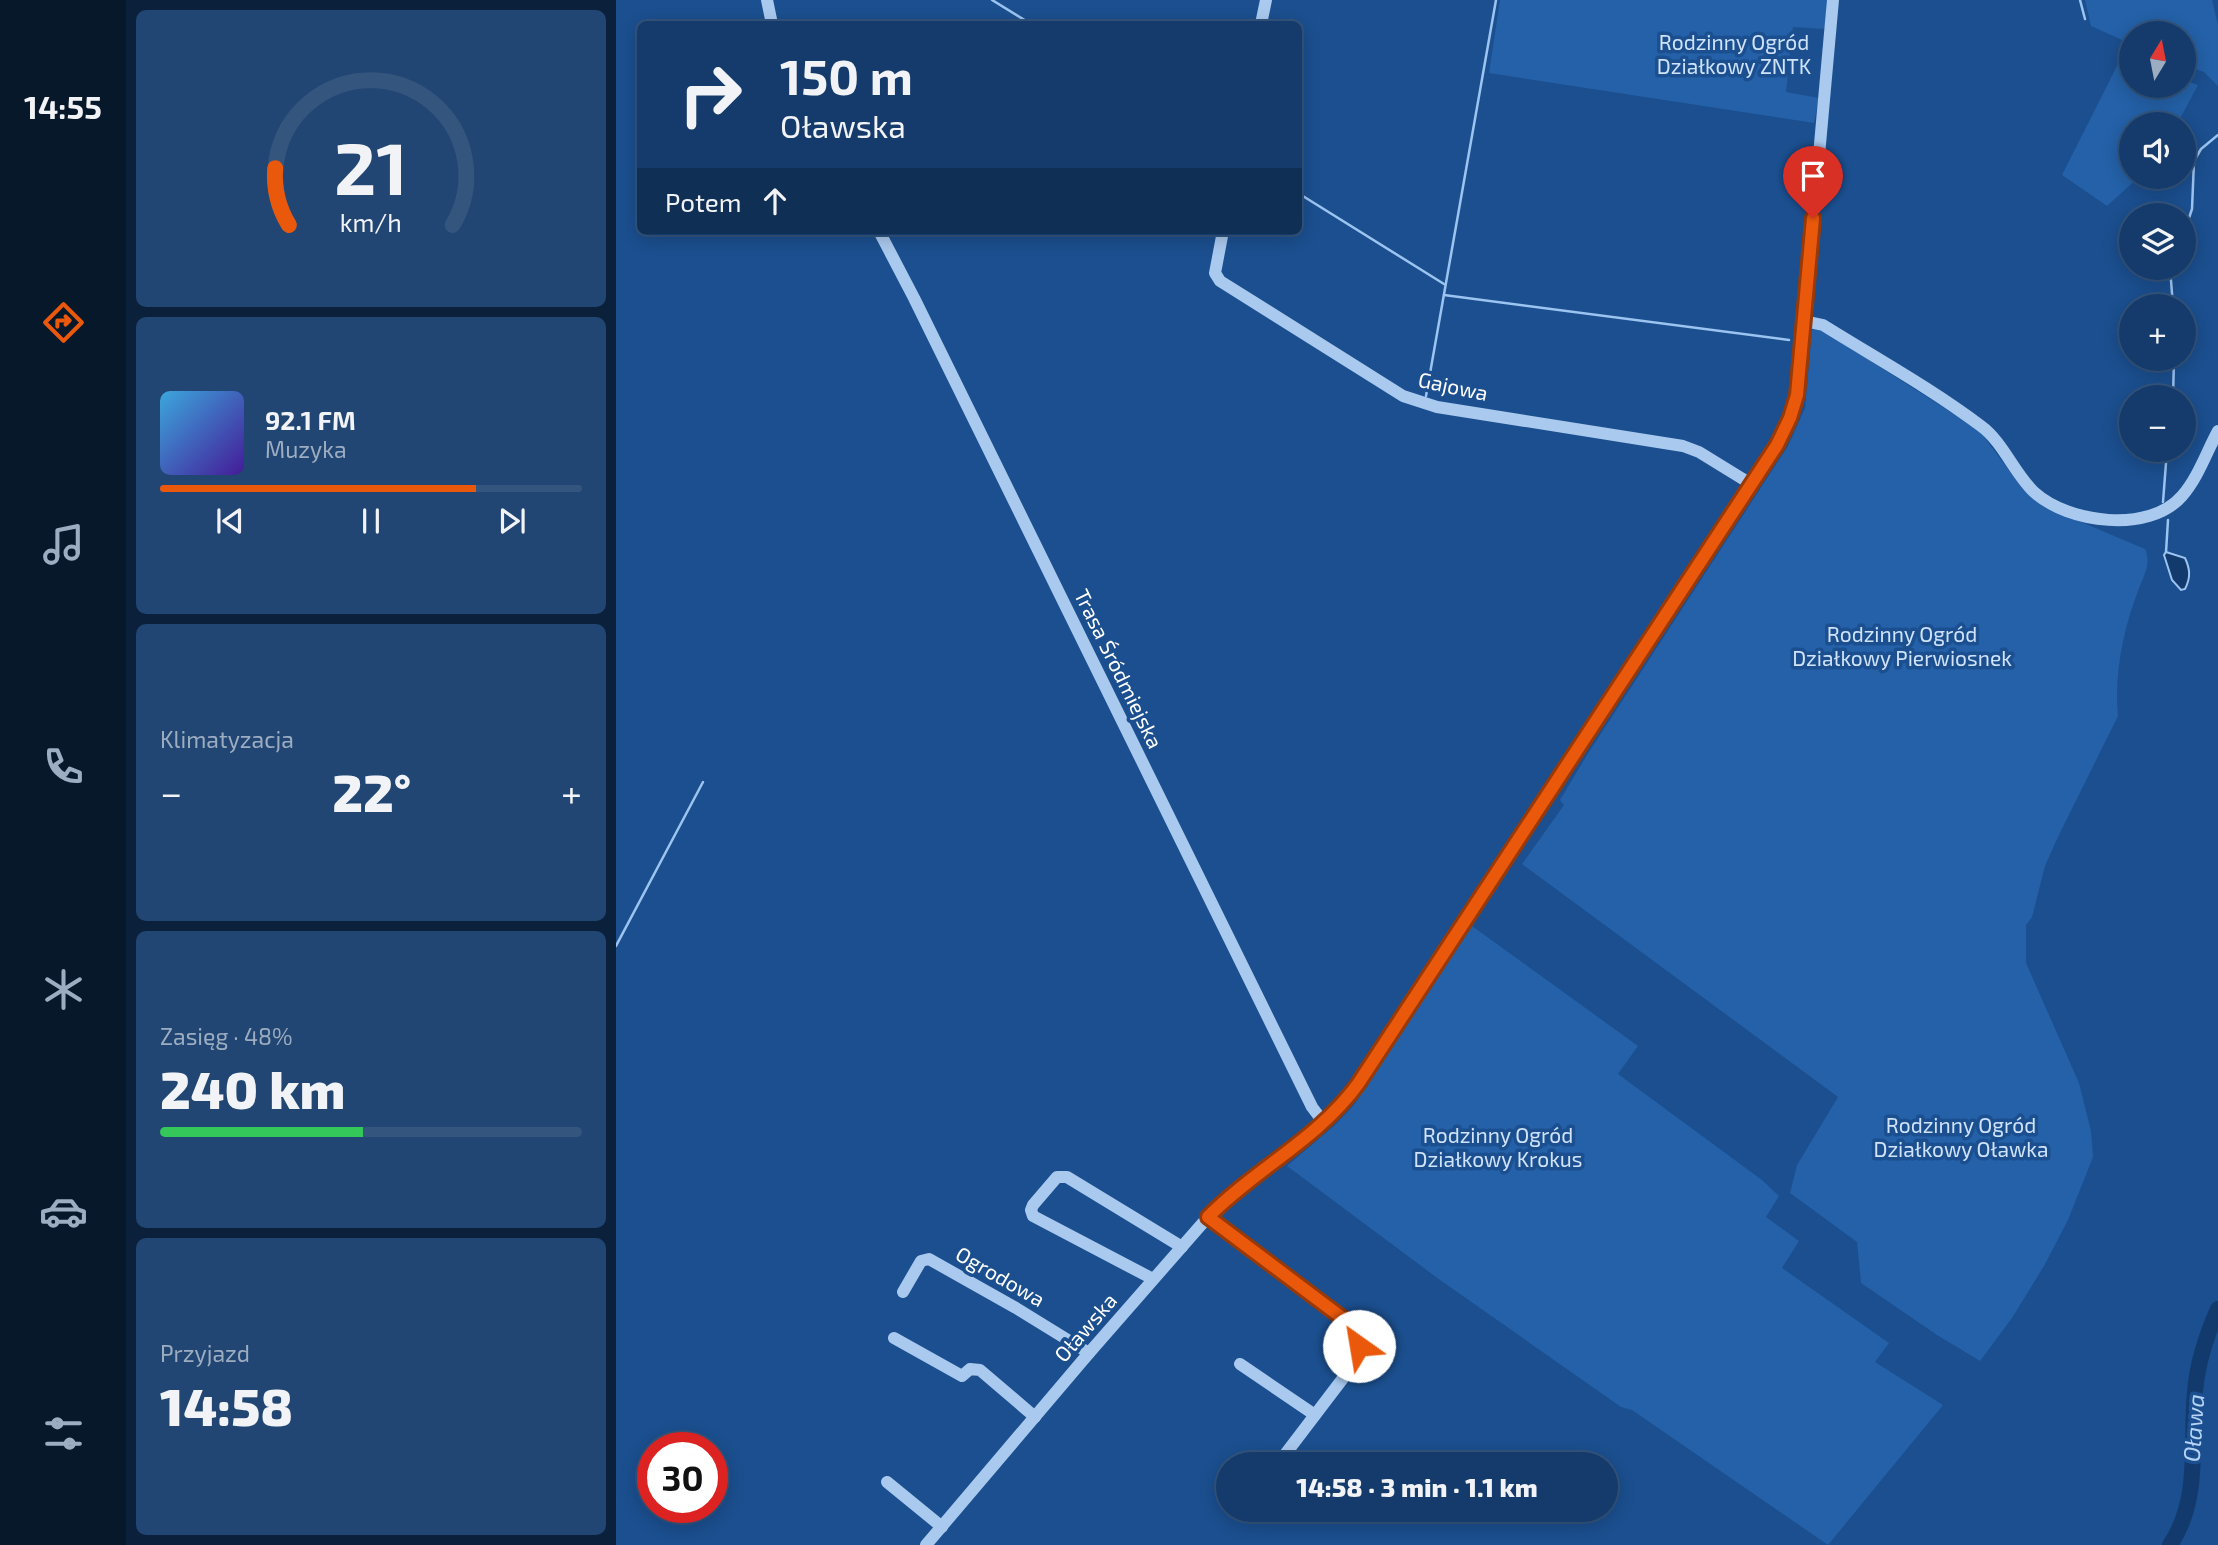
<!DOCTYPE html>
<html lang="pl">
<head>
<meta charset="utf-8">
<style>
	:root { --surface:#143b6b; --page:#214673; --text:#f1f3f6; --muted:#9dadc1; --line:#33557e; --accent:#ea580c }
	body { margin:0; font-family:"Exo 2",sans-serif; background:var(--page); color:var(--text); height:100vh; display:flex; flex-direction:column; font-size:26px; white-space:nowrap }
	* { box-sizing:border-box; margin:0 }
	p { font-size:23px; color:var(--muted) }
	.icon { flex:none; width:38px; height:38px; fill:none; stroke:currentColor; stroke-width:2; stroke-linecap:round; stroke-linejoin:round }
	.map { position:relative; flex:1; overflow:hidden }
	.details { display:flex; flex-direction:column; gap:10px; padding:10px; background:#0b203b; width:490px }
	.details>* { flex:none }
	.top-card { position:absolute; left:21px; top:21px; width:665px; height:214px; border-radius:10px; box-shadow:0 4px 18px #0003,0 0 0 2px var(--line); background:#143b6b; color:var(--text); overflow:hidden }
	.needle { width:46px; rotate:10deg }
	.fabs { position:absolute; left:1503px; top:21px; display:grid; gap:14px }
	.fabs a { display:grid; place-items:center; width:77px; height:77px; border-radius:50%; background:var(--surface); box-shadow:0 4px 18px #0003,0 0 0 2px var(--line); font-size:35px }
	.speed { position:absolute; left:21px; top:1432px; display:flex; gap:14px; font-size:35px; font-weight:700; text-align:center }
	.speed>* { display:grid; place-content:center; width:91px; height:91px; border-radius:50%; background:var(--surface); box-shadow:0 4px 18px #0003,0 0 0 2px var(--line); line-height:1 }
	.speed .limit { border:10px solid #d22; background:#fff; color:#111 }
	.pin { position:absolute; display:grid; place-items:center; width:60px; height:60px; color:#fff; margin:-72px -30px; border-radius:50% 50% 50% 0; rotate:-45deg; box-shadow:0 0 7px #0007 }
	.pin .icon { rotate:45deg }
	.me { position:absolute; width:77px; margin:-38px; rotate:328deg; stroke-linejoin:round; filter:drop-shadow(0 0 5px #0008) }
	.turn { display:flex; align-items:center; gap:24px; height:147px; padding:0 28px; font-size:32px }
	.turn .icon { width:91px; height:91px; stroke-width:2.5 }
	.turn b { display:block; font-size:49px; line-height:60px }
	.then { display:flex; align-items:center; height:66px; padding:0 28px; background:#0003; gap:14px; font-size:26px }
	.big { font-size:52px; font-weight:800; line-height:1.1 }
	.details .tile { flex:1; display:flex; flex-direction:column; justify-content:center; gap:10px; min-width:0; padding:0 24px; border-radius:10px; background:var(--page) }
	.details .dial { align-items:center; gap:0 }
	.dial svg { height:182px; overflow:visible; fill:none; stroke:var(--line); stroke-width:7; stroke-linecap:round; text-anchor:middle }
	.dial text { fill:var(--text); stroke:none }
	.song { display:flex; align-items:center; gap:21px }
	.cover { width:84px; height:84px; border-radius:10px; background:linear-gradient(135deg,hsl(200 70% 55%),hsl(260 70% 35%)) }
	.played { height:7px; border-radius:4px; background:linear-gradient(90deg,var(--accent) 75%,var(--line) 75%) }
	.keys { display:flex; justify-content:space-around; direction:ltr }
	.heat { display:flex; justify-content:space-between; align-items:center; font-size:38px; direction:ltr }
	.charge { height:10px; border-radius:5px; background:linear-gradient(90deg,#34c759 48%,var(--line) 0) }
	.trip { position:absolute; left:600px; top:1452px; width:402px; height:70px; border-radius:35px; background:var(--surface); box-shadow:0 4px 18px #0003,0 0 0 2px var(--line); font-weight:800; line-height:70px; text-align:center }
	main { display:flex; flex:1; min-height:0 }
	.tab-bar { display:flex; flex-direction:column; width:126px; justify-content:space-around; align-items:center; background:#08182b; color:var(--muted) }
	.tab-bar .icon { width:49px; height:49px }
	.tab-bar .active { color:var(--accent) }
	.tab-bar b { font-size:32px; color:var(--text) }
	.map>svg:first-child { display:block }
	.green { fill:#2461a8 }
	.water { fill:#123a6d; stroke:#9cc4f0; stroke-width:2 }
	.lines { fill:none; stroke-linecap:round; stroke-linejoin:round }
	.stream { stroke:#9cc4f0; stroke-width:2.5 }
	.river { stroke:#123a6d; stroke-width:16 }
	.minor { stroke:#a9c9ee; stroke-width:12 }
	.route-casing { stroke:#983908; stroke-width:18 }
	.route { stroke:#ea580c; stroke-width:12 }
	.labels { text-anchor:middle; stroke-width:7; stroke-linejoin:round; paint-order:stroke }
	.park-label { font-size:21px; fill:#cfe3fa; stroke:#1b4f8f }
	.street-label { font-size:21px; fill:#fff; stroke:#1b4f8f }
	.water-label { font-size:23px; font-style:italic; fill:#b5d3f5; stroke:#1b4f8f }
</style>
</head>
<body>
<main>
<nav class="tab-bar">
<b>14:55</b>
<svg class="icon active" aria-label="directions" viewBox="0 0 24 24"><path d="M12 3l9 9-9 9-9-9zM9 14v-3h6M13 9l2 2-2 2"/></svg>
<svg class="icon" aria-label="music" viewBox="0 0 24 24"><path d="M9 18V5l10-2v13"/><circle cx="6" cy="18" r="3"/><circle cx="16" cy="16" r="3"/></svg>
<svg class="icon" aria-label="phone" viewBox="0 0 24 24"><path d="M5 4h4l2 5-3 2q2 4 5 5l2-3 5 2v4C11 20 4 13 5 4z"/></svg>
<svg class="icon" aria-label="climate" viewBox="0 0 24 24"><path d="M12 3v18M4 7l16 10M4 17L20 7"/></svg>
<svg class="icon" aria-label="car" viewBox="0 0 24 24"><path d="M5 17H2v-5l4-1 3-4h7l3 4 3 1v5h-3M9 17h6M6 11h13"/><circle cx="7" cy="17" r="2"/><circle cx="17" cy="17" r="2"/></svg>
<svg class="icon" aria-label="filters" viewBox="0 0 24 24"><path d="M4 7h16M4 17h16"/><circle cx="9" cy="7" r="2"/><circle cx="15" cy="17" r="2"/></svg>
</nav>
<section class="details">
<div class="tile dial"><svg viewBox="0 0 100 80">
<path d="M14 69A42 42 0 1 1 86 69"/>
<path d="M14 69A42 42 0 0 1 8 44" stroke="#ea580c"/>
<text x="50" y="56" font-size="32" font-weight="700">21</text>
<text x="50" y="72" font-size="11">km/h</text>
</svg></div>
<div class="tile">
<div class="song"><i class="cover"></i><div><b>92.1 FM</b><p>Muzyka</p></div></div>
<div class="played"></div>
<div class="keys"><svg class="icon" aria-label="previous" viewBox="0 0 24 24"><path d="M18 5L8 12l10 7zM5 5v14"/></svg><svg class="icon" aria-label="pause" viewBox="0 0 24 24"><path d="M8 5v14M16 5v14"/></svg><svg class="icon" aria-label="next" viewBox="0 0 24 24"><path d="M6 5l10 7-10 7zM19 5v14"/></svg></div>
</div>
<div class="tile"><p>Klimatyzacja</p>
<div class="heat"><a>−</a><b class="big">22°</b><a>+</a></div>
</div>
<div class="tile"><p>Zasięg · 48%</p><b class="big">240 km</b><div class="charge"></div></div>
<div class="tile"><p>Przyjazd</p><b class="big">14:58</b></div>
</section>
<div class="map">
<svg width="1602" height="1545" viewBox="0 0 1602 1545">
	<rect width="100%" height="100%" fill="#1b4f8f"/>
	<!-- green -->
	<g class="green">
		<path d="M 884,0 L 1211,0 L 1210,26 L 1207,29 L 1177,27 L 1170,92 L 1203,98 L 1198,123 L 873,73 Z"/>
		<path d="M 1469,0 L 1596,0 L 1602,25 L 1602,86 L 1588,72 L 1568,65 L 1568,33 L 1516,33 L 1515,44 L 1475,26 Z"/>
		<path d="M 1505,58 L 1515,62 L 1516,86 L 1568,86 L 1568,80 L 1582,85 L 1561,124 L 1516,124 L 1516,177 L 1523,177 L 1491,206 L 1446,175 Z"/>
		<path d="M 1201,327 L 1363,430 L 1406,488 L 1425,505 L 1529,549 C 1536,564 1527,577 1522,591 C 1507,630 1498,675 1502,716 L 1441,839 L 1429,866 L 1416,917 L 1410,925 L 1410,963 L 1463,1083 L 1475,1131 L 1477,1157 L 1452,1220 L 1428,1266 L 1396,1318 L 1364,1361 L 1321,1335 L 1245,1283 L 1241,1242 L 1174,1193 L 1181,1165 L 1222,1097 L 906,864 L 948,805 L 944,800 L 971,755 L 1172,446 L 1189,408 L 1196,330 Z"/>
		<path d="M 856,926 L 1022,1046 L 1002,1074 L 1146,1180 L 1163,1196 L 1150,1217 L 1183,1241 L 1166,1268 L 1273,1343 L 1259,1362 L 1327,1405 L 1212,1545 L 1016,1410 L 1005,1407 L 824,1280 L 671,1166 L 719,1125 L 738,1105 Z"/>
	</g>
	<!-- water -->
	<path class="water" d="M 1550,552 L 1569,558 C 1574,569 1575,577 1569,589 L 1565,590 L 1556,580 L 1548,555 Z"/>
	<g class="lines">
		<!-- stream -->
		<g class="stream">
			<path d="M 376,0 L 415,24"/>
			<path d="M 1464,0 L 1469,19"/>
			<path d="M 682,193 L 828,284"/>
			<path d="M 1568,233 L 1576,209 L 1578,161 L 1585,149 L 1602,135"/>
			<path d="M 1554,268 L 1557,306"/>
			<path d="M 828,295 L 1173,340"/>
			<path d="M 810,396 L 880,0"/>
			<path d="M 1557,397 L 1558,359"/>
			<path d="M 1547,502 L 1551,450"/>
			<path d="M 1550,552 L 1552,520"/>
			<path d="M 0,946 L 87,782"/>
		</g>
		<!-- river -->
		<path class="river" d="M 1554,1545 C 1585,1499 1574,1445 1579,1392 C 1581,1365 1591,1334 1602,1309"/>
		<!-- minor -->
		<g class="minor">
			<path d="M 151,0 L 156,24"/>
			<path d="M 645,24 L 650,0"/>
			<path d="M 263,231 L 298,298 L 696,1107 L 708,1123"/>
			<path d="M 607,231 L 599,273 L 604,281 L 787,396 L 821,407 L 1067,446 L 1083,452 L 1135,484"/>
			<path d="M 1188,321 L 1207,325 C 1260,358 1316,389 1365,426 C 1387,442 1398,473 1418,492 C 1452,523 1533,534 1566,496 C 1582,478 1591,451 1602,431"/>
			<path d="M 592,1217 L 729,1320 L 740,1332 L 742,1339 L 742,1354 L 731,1373 L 661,1465"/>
			<path d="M 537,1279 L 417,1216 L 415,1210 L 417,1205 L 441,1177 L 451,1177 L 566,1247"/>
			<path d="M 287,1292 L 305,1261 L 313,1259 L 400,1308 L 473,1353"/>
			<path d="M 278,1338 L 346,1376 L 354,1369 L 364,1370 L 419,1417"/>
			<path d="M 624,1364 L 699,1415"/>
			<path d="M 271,1482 L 326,1527"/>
			<path d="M 310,1545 L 473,1353 L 592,1217 L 616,1193 L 708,1123 L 732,1097 L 1161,445 L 1178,410 L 1183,377 L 1217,0"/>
		</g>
	</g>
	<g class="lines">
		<defs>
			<path id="route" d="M 743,1346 L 740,1332 L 729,1320 L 592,1217 C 639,1169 702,1139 742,1084 L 1161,445 L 1174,418 L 1181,395 L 1197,218"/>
		</defs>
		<!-- route casing -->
		<use href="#route" class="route-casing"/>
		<!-- route -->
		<use href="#route" class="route"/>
	</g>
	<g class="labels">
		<!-- park labels -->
		<g class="park-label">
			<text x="1118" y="50">Rodzinny Ogród<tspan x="1118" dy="24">Działkowy ZNTK</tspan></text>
			<text x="1286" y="642">Rodzinny Ogród<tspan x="1286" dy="24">Działkowy Pierwiosnek</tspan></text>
			<text x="1345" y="1133">Rodzinny Ogród<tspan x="1345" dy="24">Działkowy Oławka</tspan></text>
			<text x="882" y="1143">Rodzinny Ogród<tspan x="882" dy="24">Działkowy Krokus</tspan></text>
		</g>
		<!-- street labels -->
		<g class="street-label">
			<text transform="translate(837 387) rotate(12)" y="7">Gajowa</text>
			<text transform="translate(502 669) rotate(64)" y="7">Trasa Śródmiejska</text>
			<text transform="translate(384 1277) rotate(30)" y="7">Ogrodowa</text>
			<text transform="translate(470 1328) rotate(-49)" y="7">Oławska</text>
		</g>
		<!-- water labels -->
		<g class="water-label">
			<text transform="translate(1578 1428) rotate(-86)" y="8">Oława</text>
		</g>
	</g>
</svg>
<div class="fabs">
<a><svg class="needle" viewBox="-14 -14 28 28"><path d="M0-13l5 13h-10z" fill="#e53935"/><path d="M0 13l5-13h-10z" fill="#9dadc1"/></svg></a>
<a><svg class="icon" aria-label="sound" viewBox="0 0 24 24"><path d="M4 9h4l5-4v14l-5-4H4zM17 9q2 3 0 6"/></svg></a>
<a><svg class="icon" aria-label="layers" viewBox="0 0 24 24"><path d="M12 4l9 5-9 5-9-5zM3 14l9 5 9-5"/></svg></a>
<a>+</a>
<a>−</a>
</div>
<div class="speed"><div class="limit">30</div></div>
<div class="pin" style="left:1197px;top:218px;background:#d93025"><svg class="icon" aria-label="arrive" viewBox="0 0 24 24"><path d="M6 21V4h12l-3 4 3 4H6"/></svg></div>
<svg class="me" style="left:743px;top:1346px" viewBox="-20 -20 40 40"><circle r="19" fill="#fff"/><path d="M0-13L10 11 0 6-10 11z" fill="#ea580c"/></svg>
<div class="trip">14:58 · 3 min · 1.1 km</div>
<div class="top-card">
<div class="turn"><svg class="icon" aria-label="right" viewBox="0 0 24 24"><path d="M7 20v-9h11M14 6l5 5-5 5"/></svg><div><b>150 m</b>Oławska</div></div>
<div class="then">Potem<svg class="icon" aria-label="ahead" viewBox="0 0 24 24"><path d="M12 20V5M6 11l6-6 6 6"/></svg></div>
</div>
</div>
</main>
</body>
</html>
